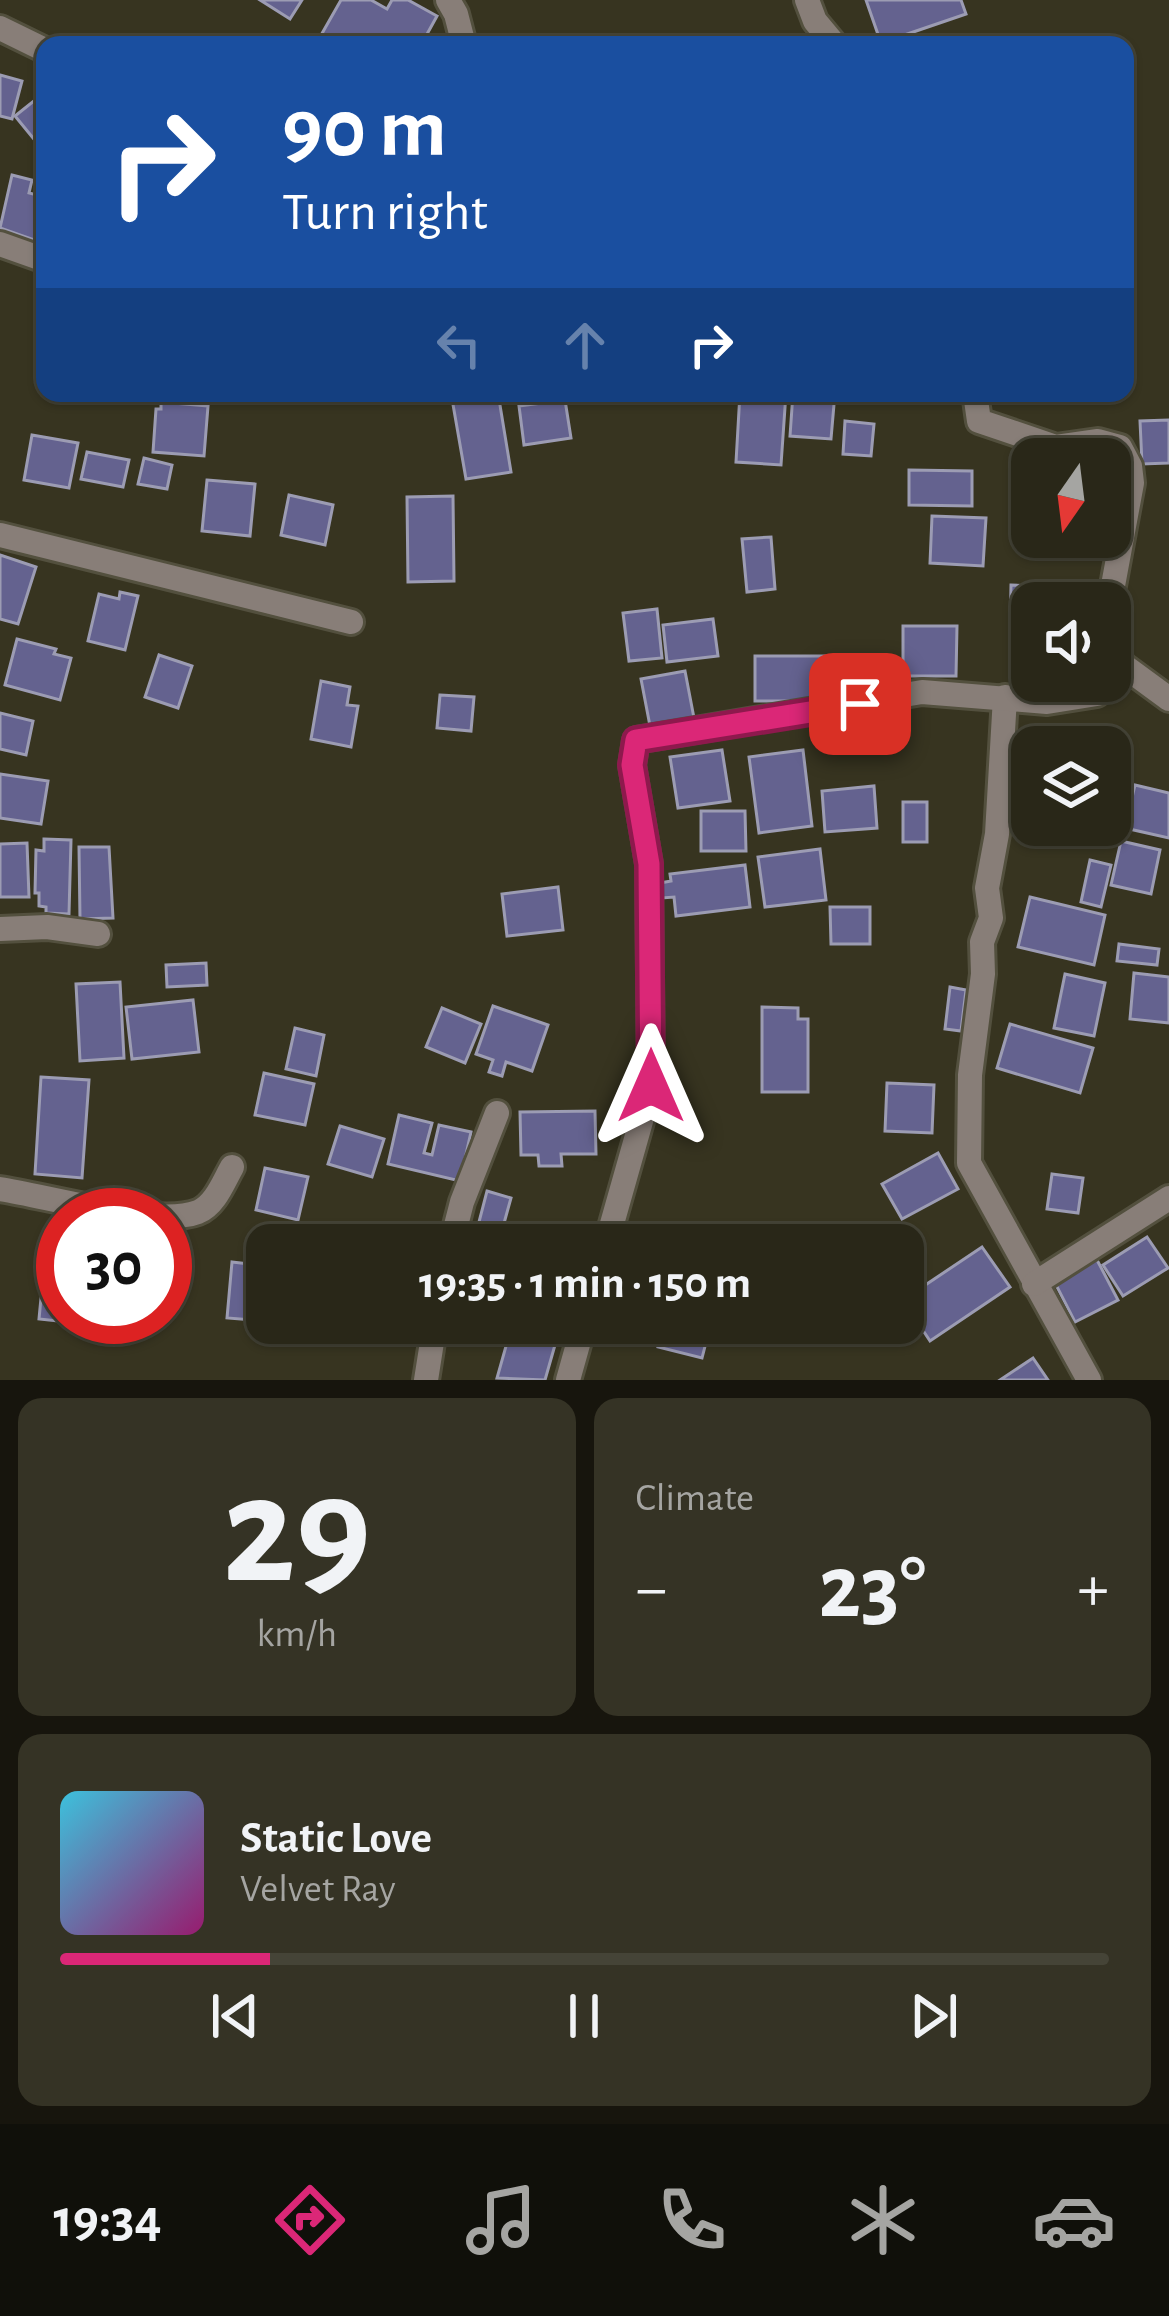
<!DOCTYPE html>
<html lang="en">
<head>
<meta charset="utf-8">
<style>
	:root { --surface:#292718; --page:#353325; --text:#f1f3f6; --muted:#a5a5a2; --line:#454437; --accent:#db2777 }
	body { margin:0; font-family:"Alegreya Sans",sans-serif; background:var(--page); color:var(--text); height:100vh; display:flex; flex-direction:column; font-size:45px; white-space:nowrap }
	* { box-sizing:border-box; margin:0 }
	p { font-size:39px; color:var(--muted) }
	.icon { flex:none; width:66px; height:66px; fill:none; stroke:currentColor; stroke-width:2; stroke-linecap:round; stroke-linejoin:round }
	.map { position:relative; height:1380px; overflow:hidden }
	.details { display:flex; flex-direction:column; gap:18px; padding:18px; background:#17150d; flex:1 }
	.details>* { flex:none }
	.banner { position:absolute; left:36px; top:36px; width:1098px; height:366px; border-radius:24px; box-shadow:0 3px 9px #0004,0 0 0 3px var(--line); background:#1a4fa0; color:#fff; overflow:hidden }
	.needle { width:78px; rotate:194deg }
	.tools { position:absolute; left:1011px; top:438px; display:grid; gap:24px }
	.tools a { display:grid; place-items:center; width:120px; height:120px; border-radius:24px; background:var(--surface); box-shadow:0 3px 9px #0004,0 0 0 3px var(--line); font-size:60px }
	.speed { position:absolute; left:36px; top:1188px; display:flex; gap:24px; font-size:60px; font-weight:700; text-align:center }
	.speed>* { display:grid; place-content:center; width:156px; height:156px; border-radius:50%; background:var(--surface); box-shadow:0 3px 9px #0004,0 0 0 3px var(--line); line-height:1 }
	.speed .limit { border:18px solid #d22; background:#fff; color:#111 }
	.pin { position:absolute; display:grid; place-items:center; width:102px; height:102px; color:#fff; margin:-51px; border-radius:24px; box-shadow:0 6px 18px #0006 }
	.me { position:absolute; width:132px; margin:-66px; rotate:0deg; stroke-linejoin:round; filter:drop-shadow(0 0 9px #0008) }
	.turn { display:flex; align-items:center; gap:42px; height:252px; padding:0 48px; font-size:54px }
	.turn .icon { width:156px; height:156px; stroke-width:2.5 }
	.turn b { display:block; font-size:84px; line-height:102px }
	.lanes { display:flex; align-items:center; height:114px; padding:0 48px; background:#0003; justify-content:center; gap:60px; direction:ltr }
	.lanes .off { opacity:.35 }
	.big { font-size:90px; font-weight:600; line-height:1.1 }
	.details .card { flex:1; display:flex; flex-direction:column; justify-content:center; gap:18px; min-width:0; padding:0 42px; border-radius:24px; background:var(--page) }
	.details .dial { align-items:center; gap:0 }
	.dial b { font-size:156px; line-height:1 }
	.song { display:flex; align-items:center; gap:36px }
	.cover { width:144px; height:144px; border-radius:18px; background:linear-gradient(135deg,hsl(190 70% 55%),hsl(320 70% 35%)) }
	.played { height:12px; border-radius:6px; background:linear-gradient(90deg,var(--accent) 20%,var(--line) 20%) }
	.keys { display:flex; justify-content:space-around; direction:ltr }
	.heat { display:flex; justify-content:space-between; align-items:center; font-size:66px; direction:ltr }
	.details .tiles { flex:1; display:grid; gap:18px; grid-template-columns:1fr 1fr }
	.card:last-child { grid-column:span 2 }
	.trip { position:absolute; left:246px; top:1224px; width:678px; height:120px; border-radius:24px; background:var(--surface); box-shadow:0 3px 9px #0004,0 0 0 3px var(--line); font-weight:600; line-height:120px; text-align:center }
	.dock { display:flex; height:192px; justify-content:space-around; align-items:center; background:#10100a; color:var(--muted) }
	.dock .icon { width:84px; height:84px }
	.dock .selected { color:var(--accent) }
	.dock b { font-size:54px; color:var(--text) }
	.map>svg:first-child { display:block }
	.building { fill:#64628f; stroke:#9c9cb3; stroke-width:3 }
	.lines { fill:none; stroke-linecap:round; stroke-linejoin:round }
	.street-casing { stroke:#53503e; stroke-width:30 }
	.street { stroke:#887e78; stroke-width:24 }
	.route-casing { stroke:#8e194d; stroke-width:30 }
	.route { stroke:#db2777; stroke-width:21 }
</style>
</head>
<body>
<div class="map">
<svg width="1169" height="1380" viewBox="0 0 1169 1380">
	<rect width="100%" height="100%" fill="#373420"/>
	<!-- building -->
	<g class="building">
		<path d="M 260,0 L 302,0 L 290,19 Z"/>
		<path d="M 341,0 L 371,0 L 387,9 L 392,0 L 408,0 L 437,16 L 421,45 L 334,45 L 320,37 Z"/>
		<path d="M 866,0 L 961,0 L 966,14 L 881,43 Z"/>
		<path d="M 0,75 L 22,81 L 12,119 L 0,116 Z"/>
		<path d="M 45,92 L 45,147 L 42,149 L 15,116 Z"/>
		<path d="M 12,175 L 32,180 L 29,193 L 45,197 L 37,241 L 0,228 Z"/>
		<path d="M 451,393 L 498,393 L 511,472 L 466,479 Z"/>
		<path d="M 740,393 L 786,393 L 781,465 L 736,462 Z"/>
		<path d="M 793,393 L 835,393 L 831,439 L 790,436 Z"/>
		<path d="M 565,400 L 571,438 L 524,445 L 519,406 Z"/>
		<path d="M 161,402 L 208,406 L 204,456 L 153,452 L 156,409 L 161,409 Z"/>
		<path d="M 1169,420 L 1169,463 L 1142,464 L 1140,421 Z"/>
		<path d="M 845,421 L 874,424 L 871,456 L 843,454 Z"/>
		<path d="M 32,435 L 78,443 L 69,488 L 24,480 Z"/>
		<path d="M 87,452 L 129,460 L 123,487 L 81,479 Z"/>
		<path d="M 144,458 L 172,465 L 167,489 L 138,484 Z"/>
		<path d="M 909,470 L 972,471 L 972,506 L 909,505 Z"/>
		<path d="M 207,480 L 255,484 L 250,536 L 202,531 Z"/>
		<path d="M 289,495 L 333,505 L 325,545 L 281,535 Z"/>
		<path d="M 453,496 L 454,581 L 408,582 L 407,497 Z"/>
		<path d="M 932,516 L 986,518 L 983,566 L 930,563 Z"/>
		<path d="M 771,537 L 775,589 L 747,592 L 742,539 Z"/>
		<path d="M 0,555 L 36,567 L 18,624 L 0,619 Z"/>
		<path d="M 1011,585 L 1035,586 L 1032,638 L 1010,638 Z"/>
		<path d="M 120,592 L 138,596 L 125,650 L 88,641 L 99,594 L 119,599 Z"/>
		<path d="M 657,609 L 662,658 L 629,661 L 623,613 Z"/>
		<path d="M 713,619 L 718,656 L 667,662 L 663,625 Z"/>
		<path d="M 903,626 L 957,626 L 956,676 L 903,676 Z"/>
		<path d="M 17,639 L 56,649 L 54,654 L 71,658 L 60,700 L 5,685 Z"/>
		<path d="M 159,655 L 192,666 L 178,708 L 145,697 Z"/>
		<path d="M 755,656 L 829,656 L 830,701 L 755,701 Z"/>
		<path d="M 685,671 L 694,718 L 650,726 L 641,679 Z"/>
		<path d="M 321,681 L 350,687 L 347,705 L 358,706 L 351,747 L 311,739 Z"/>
		<path d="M 440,695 L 474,697 L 471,731 L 437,728 Z"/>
		<path d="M 0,713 L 33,721 L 26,755 L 0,749 Z"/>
		<path d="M 1036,739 L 1120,747 L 1118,766 L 1110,766 L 1110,747 L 1035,747 Z"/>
		<path d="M 722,750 L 730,801 L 678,808 L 670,757 Z"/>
		<path d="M 803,750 L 812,826 L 759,833 L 749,757 Z"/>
		<path d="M 0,774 L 48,781 L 41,824 L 0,818 Z"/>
		<path d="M 1135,785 L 1169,793 L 1169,838 L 1125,828 Z"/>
		<path d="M 874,786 L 877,828 L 825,832 L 822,791 Z"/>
		<rect x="903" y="802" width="24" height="40"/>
		<path d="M 701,811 L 745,811 L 746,851 L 701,851 Z"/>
		<path d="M 44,839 L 71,840 L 69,914 L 46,913 L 46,907 L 39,906 L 39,893 L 35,893 L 36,850 L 44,851 Z"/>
		<path d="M 1121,841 L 1160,850 L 1151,894 L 1111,885 Z"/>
		<path d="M 27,843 L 29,897 L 0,897 L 0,844 Z"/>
		<path d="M 79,847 L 109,847 L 113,918 L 80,919 Z"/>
		<path d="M 820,849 L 826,900 L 765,907 L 758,857 Z"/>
		<path d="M 1090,860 L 1111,865 L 1101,907 L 1081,902 Z"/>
		<path d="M 745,865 L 750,907 L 676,916 L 674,897 L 662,898 L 660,883 L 671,881 L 670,874 Z"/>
		<path d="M 558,887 L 563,930 L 507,936 L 502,894 Z"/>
		<path d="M 1030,897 L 1105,915 L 1094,965 L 1018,947 Z"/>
		<path d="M 830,907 L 870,907 L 870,944 L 831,944 Z"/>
		<path d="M 1119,944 L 1159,949 L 1157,965 L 1117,961 Z"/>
		<path d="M 206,963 L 207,985 L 167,987 L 166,965 Z"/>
		<path d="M 1134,973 L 1169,977 L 1169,1023 L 1130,1019 Z"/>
		<path d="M 1065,974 L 1105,983 L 1094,1036 L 1054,1028 Z"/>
		<path d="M 120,982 L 124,1058 L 80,1061 L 76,984 Z"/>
		<path d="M 950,987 L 966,990 L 961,1031 L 945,1029 Z"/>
		<path d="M 193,1000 L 199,1052 L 132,1059 L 126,1007 Z"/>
		<path d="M 493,1006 L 548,1025 L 532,1071 L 506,1062 L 502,1076 L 489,1072 L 493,1060 L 476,1054 Z"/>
		<path d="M 762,1007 L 798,1008 L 798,1019 L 808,1019 L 808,1092 L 762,1092 Z"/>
		<path d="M 442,1008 L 481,1024 L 465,1063 L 426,1047 Z"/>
		<path d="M 1010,1024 L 1093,1048 L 1080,1093 L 997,1068 Z"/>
		<path d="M 295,1028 L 324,1035 L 316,1076 L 286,1069 Z"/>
		<path d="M 264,1073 L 314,1084 L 305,1125 L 255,1115 Z"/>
		<path d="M 41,1077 L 89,1080 L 82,1178 L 35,1174 Z"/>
		<path d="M 887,1083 L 934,1085 L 932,1133 L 885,1131 Z"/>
		<path d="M 595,1111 L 596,1154 L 561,1154 L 562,1166 L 539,1166 L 538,1155 L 521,1155 L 520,1112 Z"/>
		<path d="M 399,1115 L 432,1123 L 424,1153 L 432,1155 L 439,1125 L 471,1132 L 460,1181 L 388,1164 Z"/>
		<path d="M 340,1126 L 384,1139 L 372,1177 L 328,1164 Z"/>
		<path d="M 938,1153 L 958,1189 L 902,1219 L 882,1184 Z"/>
		<path d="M 265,1168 L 308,1177 L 298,1220 L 256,1210 Z"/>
		<path d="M 1052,1174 L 1083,1178 L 1078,1213 L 1047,1209 Z"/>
		<path d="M 487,1191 L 511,1198 L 498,1245 L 473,1245 Z"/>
		<path d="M 1147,1237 L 1168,1268 L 1123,1296 L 1103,1265 Z"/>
		<path d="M 982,1247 L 1010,1287 L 930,1341 L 903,1300 Z"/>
		<path d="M 1096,1258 L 1118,1300 L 1075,1322 L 1053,1279 Z"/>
		<path d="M 232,1262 L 267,1266 L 264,1321 L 227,1318 Z"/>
		<path d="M 43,1277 L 63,1279 L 63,1317 L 88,1317 L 87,1324 L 39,1319 Z"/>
		<path d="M 664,1323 L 711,1323 L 702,1358 L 658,1347 Z"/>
		<path d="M 512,1325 L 557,1338 L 545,1380 L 497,1378 Z"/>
		<path d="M 1033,1358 L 1048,1380 L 1000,1380 Z"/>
	</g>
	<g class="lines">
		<defs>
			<g id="street">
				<path d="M 448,0 L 456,14 L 464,45"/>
				<path d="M 807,0 L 815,21 L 835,45"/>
				<path d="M 0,28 L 45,50"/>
				<path d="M 0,244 L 45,260"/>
				<path d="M 975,393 L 979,421 L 1056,447 L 1098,441 L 1120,447 L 1130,466 L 1132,483 L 1112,591 L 1120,663 L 1110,673"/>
				<path d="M 0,535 L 351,622"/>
				<path d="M 1120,663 L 1169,699"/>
				<path d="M 1005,697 L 997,834 L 987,888 L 991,918 L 982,942 L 983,974 L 970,1075 L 969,1163 L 1089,1380"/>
				<path d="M 0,929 L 47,927 L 98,934"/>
				<path d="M 0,1189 C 47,1196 156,1228 198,1212 C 215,1205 223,1183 232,1167"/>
				<path d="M 451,1245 L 462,1202 L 497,1113"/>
				<path d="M 606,1245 L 651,1086 L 649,864 L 632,765 L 636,740 L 922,692 L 1047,702 L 1097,694 L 1105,681"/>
				<path d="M 1034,1284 L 1169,1198"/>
				<path d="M 426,1380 L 435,1323"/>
				<path d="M 568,1380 L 584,1323"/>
			</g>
		</defs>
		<!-- street casing -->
		<use href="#street" class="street-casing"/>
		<!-- street -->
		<use href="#street" class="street"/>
	</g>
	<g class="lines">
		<defs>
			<path id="route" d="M 651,1086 L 649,864 L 632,765 L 636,740 L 860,704"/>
		</defs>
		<!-- route casing -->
		<use href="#route" class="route-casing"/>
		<!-- route -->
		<use href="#route" class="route"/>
	</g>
</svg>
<div class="tools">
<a><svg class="needle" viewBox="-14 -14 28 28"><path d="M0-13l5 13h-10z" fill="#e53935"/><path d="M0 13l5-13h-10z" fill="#a5a5a2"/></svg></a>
<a><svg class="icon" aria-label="sound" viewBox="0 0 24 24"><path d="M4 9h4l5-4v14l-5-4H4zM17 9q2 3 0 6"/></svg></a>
<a><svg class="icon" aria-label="layers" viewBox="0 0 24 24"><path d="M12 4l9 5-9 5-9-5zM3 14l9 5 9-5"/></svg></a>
</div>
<div class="speed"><div class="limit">30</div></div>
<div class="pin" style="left:860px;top:704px;background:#d93025"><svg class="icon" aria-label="arrive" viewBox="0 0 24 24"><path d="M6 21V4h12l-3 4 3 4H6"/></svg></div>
<svg class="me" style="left:651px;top:1086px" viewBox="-20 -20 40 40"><path d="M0-17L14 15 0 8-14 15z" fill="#db2777" stroke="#fff" stroke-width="4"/></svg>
<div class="trip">19:35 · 1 min · 150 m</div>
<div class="banner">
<div class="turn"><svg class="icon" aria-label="right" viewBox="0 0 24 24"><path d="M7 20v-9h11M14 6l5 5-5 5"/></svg><div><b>90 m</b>Turn right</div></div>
<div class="lanes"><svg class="icon off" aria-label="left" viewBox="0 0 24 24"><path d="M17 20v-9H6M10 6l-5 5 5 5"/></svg><svg class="icon off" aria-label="ahead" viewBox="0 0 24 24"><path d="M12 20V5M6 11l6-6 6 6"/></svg><svg class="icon" aria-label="right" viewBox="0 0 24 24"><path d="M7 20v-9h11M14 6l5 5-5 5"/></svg></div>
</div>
</div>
<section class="details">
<div class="tiles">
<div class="card dial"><b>29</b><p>km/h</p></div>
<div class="card"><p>Climate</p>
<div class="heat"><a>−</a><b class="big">23°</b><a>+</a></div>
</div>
<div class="card">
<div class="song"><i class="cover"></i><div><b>Static Love</b><p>Velvet Ray</p></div></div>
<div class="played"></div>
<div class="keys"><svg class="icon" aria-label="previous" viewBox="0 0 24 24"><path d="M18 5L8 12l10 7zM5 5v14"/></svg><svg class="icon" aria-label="pause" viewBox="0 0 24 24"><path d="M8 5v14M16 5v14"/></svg><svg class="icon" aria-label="next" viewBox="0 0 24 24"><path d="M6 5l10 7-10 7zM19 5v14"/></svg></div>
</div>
</div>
</section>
<nav class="dock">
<b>19:34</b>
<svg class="icon selected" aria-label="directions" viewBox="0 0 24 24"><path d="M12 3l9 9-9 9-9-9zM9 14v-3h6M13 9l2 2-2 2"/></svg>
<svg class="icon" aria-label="music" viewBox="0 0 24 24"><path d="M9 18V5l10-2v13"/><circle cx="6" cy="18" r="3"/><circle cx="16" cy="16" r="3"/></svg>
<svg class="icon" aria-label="phone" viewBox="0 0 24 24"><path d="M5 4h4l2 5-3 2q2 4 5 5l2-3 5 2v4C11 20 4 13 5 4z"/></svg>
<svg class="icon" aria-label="climate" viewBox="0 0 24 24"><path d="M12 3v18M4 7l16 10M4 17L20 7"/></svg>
<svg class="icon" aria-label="car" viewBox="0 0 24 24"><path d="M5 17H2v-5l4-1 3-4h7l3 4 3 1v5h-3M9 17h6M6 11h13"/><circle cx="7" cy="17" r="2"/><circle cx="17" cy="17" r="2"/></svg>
</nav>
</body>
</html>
